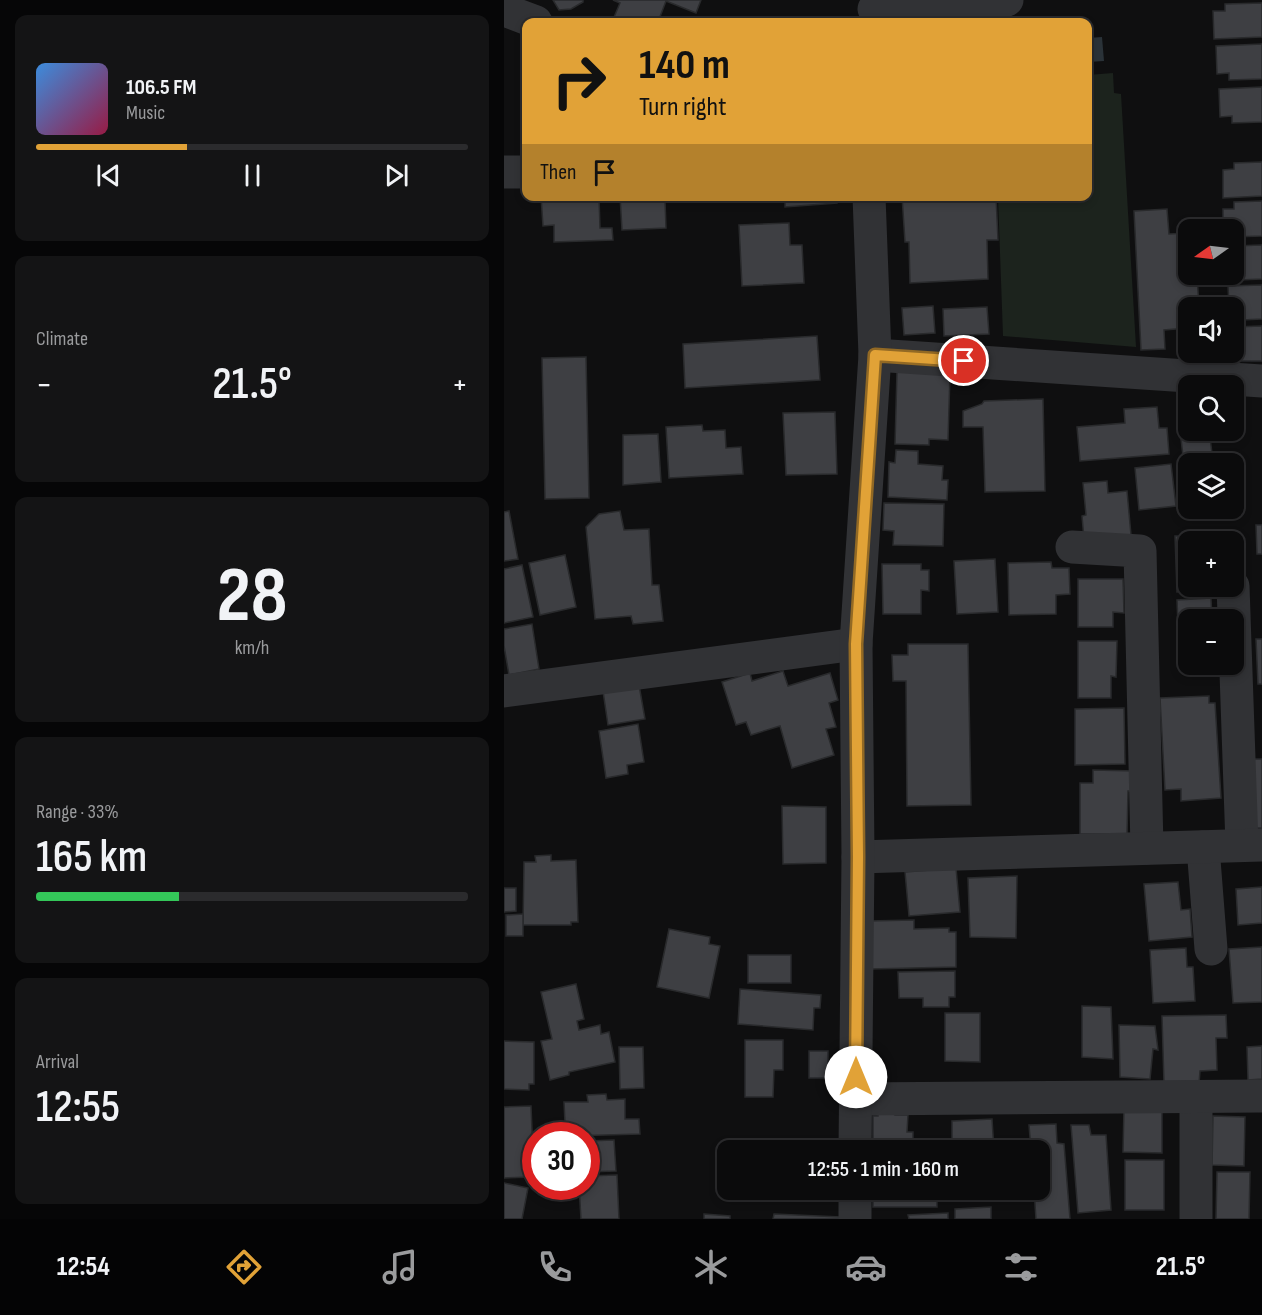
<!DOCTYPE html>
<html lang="en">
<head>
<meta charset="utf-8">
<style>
	:root { --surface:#0b0b0c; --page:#141415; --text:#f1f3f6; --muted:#9a9b9d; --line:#2b2b2d; --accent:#e1a237 }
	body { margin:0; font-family:"Sofia Sans Condensed",sans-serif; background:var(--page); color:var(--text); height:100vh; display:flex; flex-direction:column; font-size:22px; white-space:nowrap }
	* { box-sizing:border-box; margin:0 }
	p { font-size:20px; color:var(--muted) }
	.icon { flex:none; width:33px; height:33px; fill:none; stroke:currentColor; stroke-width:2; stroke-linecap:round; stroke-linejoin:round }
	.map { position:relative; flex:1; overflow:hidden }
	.details { display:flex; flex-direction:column; gap:15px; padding:15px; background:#060607; width:504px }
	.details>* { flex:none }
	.banner { position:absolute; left:18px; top:18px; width:570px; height:183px; border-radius:12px; box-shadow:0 3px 9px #0003,0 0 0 2px var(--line); background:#e1a237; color:#111; overflow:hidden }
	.needle { width:39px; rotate:256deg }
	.tools { position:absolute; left:674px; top:219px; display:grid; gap:12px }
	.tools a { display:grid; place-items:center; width:66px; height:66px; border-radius:12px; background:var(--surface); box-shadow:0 3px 9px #0003,0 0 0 2px var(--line); font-size:30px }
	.speed { position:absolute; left:18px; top:1122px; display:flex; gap:12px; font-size:30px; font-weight:700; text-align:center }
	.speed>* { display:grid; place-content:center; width:78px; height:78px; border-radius:50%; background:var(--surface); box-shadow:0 3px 9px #0003,0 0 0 2px var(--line); line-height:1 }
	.speed .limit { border:9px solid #d22; background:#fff; color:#111 }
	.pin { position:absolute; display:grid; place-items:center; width:51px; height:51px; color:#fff; margin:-26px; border:3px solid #fff; border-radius:50%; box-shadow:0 2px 6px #0007 }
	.me { position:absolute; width:66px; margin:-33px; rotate:0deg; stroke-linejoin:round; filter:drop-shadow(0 0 4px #0008) }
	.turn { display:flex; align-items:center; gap:21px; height:126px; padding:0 18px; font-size:27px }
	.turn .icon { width:78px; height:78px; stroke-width:2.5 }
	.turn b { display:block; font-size:42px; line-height:51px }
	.then { display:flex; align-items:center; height:57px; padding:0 18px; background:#0003; gap:12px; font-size:22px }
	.big { font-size:45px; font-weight:600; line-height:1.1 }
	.details .card { flex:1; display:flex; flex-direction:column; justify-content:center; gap:9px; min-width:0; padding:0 21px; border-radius:12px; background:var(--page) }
	.details .dial { align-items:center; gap:0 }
	.dial b { font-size:78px; line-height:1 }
	.song { display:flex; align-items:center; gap:18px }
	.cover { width:72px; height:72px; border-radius:9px; background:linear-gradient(135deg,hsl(210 70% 55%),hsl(340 70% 35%)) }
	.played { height:6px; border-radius:3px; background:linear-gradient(90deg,var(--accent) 35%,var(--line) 35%) }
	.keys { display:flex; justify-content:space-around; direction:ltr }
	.heat { display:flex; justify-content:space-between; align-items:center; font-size:33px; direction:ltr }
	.charge { height:9px; border-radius:4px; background:linear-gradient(90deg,#34c759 33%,var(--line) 0) }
	.trip { position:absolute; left:213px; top:1140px; width:333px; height:60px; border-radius:12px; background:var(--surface); box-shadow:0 3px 9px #0003,0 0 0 2px var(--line); font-weight:600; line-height:60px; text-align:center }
	.tabs { display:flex; height:96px; justify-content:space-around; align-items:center; background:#040405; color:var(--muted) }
	.tabs .icon { width:42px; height:42px }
	.tabs .current { color:var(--accent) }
	.tabs b { font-size:27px; color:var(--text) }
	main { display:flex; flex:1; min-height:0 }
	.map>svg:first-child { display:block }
	.green { fill:#1c231d }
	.water { fill:#2a3238 }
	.building { fill:#3e3f43; stroke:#292a2c; stroke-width:1.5 }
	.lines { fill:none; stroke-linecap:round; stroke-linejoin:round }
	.street { stroke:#313235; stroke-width:33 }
	.route-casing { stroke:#926924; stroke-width:15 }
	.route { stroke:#e1a237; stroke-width:10 }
</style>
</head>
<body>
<main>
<section class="details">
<div class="card">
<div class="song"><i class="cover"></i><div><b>106.5 FM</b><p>Music</p></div></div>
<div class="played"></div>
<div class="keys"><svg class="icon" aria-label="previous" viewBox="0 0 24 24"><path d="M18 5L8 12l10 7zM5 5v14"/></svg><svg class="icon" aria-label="pause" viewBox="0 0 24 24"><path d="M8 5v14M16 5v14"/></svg><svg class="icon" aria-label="next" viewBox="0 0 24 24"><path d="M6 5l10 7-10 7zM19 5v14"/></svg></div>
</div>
<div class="card"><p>Climate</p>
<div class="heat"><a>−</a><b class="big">21.5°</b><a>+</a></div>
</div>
<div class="card dial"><b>28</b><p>km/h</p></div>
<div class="card"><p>Range · 33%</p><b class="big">165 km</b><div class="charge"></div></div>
<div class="card"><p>Arrival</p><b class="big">12:55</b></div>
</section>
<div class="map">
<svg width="758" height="1219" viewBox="0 0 758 1219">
	<rect width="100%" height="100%" fill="#0f0f10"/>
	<!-- green -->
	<path class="green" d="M 609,73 L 610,93 L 617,94 L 632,347 L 499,336 L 494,197 L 584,196 L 584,75 Z"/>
	<!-- water -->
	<path class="water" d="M 598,37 L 600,61 L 584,62 L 584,38 Z"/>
	<!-- building -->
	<g class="building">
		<path d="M 49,0 L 79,0 L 79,2 L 67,9 L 55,10 Z"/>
		<path d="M 109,0 L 197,0 L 192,13 L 162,1 L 154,22 L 108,22 L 116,3 Z"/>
		<path d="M 758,3 L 758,37 L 710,39 L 709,11 L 721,11 L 721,4 Z"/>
		<path d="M 758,44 L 758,79 L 725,80 L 725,73 L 713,74 L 712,46 Z"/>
		<path d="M 758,87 L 758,122 L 728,123 L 728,116 L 716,117 L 715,89 Z"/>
		<path d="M 758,162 L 758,196 L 719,198 L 719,170 L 730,169 L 730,163 Z"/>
		<path d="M 37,196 L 95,197 L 96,228 L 108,228 L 109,240 L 50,242 L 50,225 L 39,226 Z"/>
		<path d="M 116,196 L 166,196 L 166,200 L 161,200 L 162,228 L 118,230 Z"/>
		<path d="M 281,196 L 333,196 L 333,203 L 281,207 Z"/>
		<path d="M 398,196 L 492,196 L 494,240 L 483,240 L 484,279 L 406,283 L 405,242 L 401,242 Z"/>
		<path d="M 758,201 L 758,236 L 729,237 L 729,230 L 719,230 L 719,209 L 730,209 L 730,202 Z"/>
		<path d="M 663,209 L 665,234 L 684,233 L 684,274 L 693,274 L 695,308 L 684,308 L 684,328 L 660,330 L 661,349 L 637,350 L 630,211 Z"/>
		<path d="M 285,223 L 286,245 L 298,245 L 300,283 L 238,286 L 235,225 Z"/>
		<path d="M 758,245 L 758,279 L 735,280 L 735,273 L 729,274 L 729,246 Z"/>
		<path d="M 758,285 L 758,319 L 738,320 L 737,313 L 729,313 L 729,308 L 725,308 L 724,286 Z"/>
		<path d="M 429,306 L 431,333 L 400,335 L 398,308 Z"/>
		<path d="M 483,307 L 485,334 L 440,336 L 439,309 Z"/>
		<path d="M 758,326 L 758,361 L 737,361 L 737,355 L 726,355 L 725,352 L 729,352 L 729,327 Z"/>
		<path d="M 313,336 L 316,380 L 181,388 L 179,344 Z"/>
		<path d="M 82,357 L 85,498 L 41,499 L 38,358 Z"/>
		<path d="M 393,371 L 446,374 L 444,440 L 425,439 L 425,445 L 391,444 Z"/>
		<path d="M 539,399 L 541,491 L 481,492 L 479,427 L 459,427 L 459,411 L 478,404 L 480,401 Z"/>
		<path d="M 684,402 L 684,430 L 705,430 L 708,453 L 679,456 L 673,404 Z"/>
		<path d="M 653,407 L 655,428 L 663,428 L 665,454 L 576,461 L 573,427 L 621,423 L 620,409 Z"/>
		<path d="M 331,412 L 333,474 L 282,475 L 279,413 Z"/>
		<path d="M 198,425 L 199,431 L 221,430 L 222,448 L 237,447 L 239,474 L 165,478 L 162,427 Z"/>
		<path d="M 154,434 L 157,482 L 119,485 L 119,435 Z"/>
		<path d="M 392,450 L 414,451 L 414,464 L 439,466 L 438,480 L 444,480 L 443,500 L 384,497 L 385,462 L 391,463 Z"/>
		<path d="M 708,460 L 709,464 L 684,464 L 684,508 L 721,508 L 721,514 L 684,519 L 677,464 Z"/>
		<path d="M 667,464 L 672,506 L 635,510 L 631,468 Z"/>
		<path d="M 603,481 L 604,493 L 623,491 L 627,535 L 580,539 L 578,516 L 582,515 L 579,483 Z"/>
		<path d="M 380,503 L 440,504 L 439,546 L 389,545 L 390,531 L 379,530 Z"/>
		<path d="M 5,511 L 14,559 L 0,561 L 0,512 Z"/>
		<path d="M 116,511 L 120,530 L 145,529 L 148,585 L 155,585 L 159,621 L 129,624 L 127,616 L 91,619 L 82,527 L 95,514 Z"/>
		<path d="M 752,525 L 758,525 L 758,554 L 753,554 Z"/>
		<path d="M 671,536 L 704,536 L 704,542 L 684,542 L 684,586 L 705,586 L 706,591 L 673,592 Z"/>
		<path d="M 61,555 L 72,607 L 36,615 L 25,563 Z"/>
		<path d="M 491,559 L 494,612 L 453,614 L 450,561 Z"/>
		<path d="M 547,562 L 548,568 L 565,568 L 566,594 L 552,595 L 552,614 L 505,615 L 504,563 Z"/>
		<path d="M 378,564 L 417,564 L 417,570 L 425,570 L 425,591 L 417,590 L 417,614 L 379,614 Z"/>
		<path d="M 18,565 L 29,617 L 0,623 L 0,569 Z"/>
		<path d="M 574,579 L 619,579 L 620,613 L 609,612 L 609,627 L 574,627 Z"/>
		<path d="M 707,598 L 708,620 L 684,620 L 684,653 L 675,653 L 673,600 Z"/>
		<path d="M 28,624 L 35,669 L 5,675 L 0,646 L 0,629 Z"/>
		<path d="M 752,639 L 758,639 L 758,684 L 754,684 Z"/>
		<path d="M 574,641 L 613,641 L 612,677 L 607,676 L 607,698 L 574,698 Z"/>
		<path d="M 404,644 L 464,644 L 467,805 L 403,806 L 402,681 L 389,681 L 388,655 L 404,655 Z"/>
		<path d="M 279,671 L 284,686 L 326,673 L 334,700 L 325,703 L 332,727 L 322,729 L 330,755 L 288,768 L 276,726 L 247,735 L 242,722 L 232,725 L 218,682 L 246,673 L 248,681 Z"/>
		<path d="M 135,685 L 141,719 L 104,725 L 99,691 Z"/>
		<path d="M 705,696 L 705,703 L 711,703 L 717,798 L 677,801 L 677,789 L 661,790 L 656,698 Z"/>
		<path d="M 620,708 L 621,764 L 571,765 L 571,709 Z"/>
		<path d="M 134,724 L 140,762 L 123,765 L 124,774 L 102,778 L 95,731 Z"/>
		<path d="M 748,759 L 758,759 L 758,828 L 751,828 Z"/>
		<path d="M 589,770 L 632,771 L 632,791 L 624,791 L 623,834 L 576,834 L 576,783 L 589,783 Z"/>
		<path d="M 278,806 L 322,807 L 322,863 L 279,864 Z"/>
		<path d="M 47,855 L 47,861 L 72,860 L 74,922 L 67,922 L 67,925 L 19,925 L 20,862 L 32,862 L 31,856 Z"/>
		<path d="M 452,868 L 456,912 L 405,916 L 401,872 Z"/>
		<path d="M 513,876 L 512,938 L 466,937 L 464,878 Z"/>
		<path d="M 674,882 L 677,910 L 686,909 L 688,937 L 645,941 L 640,884 Z"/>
		<path d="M 758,887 L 758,923 L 734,925 L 732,889 Z"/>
		<path d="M 0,888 L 12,888 L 12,911 L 0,912 Z"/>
		<path d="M 19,914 L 19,936 L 2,936 L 2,915 Z"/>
		<path d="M 410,920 L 410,929 L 445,928 L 445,932 L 452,932 L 452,967 L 366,969 L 364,921 Z"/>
		<path d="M 165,929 L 206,937 L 205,944 L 216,946 L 205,998 L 153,987 Z"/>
		<path d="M 758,947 L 758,1002 L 729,1003 L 725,949 Z"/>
		<path d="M 682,948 L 683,967 L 689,967 L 691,1001 L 649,1003 L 646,950 Z"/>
		<rect x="244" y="955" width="43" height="28"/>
		<path d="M 451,971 L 451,997 L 445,997 L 445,1007 L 419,1007 L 419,998 L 395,998 L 394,972 Z"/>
		<path d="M 72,984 L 80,1019 L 73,1021 L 75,1030 L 96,1025 L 97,1034 L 105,1032 L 111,1062 L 65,1072 L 65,1075 L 46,1080 L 37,1041 L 48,1039 L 37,992 Z"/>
		<path d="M 236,989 L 317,995 L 316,1008 L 310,1008 L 309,1030 L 234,1024 Z"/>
		<path d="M 578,1006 L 607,1007 L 609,1059 L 578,1057 Z"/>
		<path d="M 441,1013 L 476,1013 L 476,1062 L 441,1061 Z"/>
		<path d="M 722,1015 L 723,1038 L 712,1038 L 713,1070 L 696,1071 L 695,1084 L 660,1084 L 658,1016 Z"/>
		<path d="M 615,1025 L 651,1026 L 654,1050 L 649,1049 L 646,1079 L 616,1077 Z"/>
		<path d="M 241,1040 L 279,1040 L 279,1070 L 270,1070 L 269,1097 L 241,1097 Z"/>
		<path d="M 0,1041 L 30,1042 L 30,1084 L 25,1084 L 25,1090 L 0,1089 Z"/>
		<path d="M 758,1046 L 758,1079 L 744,1080 L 743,1047 Z"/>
		<path d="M 115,1047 L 139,1047 L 140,1088 L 116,1089 Z"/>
		<rect x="305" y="1051" width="19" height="27"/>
		<path d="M 102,1094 L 103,1100 L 121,1099 L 121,1119 L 135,1119 L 136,1134 L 67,1136 L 67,1123 L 61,1123 L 60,1102 L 84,1102 L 83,1095 Z"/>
		<path d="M 27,1106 L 30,1177 L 0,1178 L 0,1107 Z"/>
		<path d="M 374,1107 L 391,1107 L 391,1115 L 404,1115 L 403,1132 L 409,1132 L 409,1147 L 401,1147 L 401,1150 L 369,1150 L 369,1116 L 374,1116 Z"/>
		<path d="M 620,1107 L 658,1107 L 658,1153 L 619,1152 Z"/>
		<path d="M 709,1116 L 741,1117 L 740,1166 L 708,1165 Z"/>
		<path d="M 488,1119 L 490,1150 L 448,1150 L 448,1121 Z"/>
		<path d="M 552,1124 L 553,1143 L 560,1144 L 566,1219 L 532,1219 L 530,1190 L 536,1190 L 536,1150 L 527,1150 L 525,1125 Z"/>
		<path d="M 567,1125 L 585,1125 L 587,1135 L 602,1135 L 607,1210 L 574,1213 Z"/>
		<path d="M 110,1140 L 112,1171 L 82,1172 L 82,1141 Z"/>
		<rect x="621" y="1160" width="39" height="50"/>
		<path d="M 713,1172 L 746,1172 L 745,1219 L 712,1219 Z"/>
		<path d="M 113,1175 L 115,1219 L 77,1219 L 75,1186 L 82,1186 L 82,1176 Z"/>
		<path d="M 0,1183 L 24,1188 L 18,1219 L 0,1219 Z"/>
		<rect x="369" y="1190" width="64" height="17"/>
		<path d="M 450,1190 L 487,1190 L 487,1193 L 450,1197 Z"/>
		<path d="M 487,1207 L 487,1219 L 451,1219 L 451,1209 Z"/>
		<path d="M 444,1213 L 444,1219 L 405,1219 L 404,1215 Z"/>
		<path d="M 200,1214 L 226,1216 L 226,1219 L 200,1219 Z"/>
		<path d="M 270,1214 L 337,1217 L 337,1219 L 269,1219 Z"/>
	</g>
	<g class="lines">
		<!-- street -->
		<g class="street">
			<path d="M 370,9 L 503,0"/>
			<path d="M 0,10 L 32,22"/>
			<path d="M 0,172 L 22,172"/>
			<path d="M 371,355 L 758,381"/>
			<path d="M 568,547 L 636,551 L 643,848"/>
			<path d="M 729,586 L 738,845"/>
			<path d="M 0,691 L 352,644"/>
			<path d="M 699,847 L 707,949"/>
			<path d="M 354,857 L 758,845"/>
			<path d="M 692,1097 L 692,1219"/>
			<path d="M 352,1099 L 758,1096"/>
			<path d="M 351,1150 L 354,857 L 352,644 L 371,355 L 365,196"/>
			<path d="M 351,1219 L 351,1190"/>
		</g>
	</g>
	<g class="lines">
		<defs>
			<path id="route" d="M 352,1077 L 354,857 L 352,644 L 371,355 L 460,361"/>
		</defs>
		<!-- route casing -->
		<use href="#route" class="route-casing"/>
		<!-- route -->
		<use href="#route" class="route"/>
	</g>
</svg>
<div class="tools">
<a><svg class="needle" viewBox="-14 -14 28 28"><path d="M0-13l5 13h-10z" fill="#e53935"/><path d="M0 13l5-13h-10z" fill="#9a9b9d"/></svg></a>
<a><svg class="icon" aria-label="sound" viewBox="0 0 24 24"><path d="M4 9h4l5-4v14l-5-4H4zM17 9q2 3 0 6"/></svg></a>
<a><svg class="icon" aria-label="search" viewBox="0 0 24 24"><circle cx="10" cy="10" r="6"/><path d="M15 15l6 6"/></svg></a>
<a><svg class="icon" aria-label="layers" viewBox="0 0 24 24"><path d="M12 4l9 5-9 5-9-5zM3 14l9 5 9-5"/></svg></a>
<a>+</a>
<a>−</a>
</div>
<div class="speed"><div class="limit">30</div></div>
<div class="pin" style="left:460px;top:361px;background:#d93025"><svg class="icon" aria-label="arrive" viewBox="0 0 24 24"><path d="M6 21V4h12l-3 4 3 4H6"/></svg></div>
<svg class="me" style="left:352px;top:1077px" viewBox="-20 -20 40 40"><circle r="19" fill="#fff"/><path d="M0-13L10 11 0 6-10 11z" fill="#e1a237"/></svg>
<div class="trip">12:55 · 1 min · 160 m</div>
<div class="banner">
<div class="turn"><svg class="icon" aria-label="right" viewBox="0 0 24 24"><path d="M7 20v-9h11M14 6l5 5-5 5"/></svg><div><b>140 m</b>Turn right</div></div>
<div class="then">Then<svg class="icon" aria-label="arrive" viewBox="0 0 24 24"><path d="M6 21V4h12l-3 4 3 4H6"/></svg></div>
</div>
</div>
</main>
<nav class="tabs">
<b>12:54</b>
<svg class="icon current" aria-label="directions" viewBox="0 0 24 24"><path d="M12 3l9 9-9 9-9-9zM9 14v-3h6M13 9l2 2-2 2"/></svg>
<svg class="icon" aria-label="music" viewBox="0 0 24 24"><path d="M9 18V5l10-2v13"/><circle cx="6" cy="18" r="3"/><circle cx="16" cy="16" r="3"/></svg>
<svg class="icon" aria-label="phone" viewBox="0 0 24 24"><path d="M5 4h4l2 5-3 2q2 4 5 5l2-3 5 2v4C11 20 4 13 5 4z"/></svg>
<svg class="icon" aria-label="climate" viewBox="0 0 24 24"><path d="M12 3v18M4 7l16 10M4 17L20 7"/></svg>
<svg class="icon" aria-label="car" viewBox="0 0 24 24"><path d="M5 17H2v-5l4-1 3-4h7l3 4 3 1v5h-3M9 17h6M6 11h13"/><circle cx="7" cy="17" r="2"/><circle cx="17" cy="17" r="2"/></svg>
<svg class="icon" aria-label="filters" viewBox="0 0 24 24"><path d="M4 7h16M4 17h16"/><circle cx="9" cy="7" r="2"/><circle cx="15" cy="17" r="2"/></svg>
<b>21.5°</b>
</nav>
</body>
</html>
